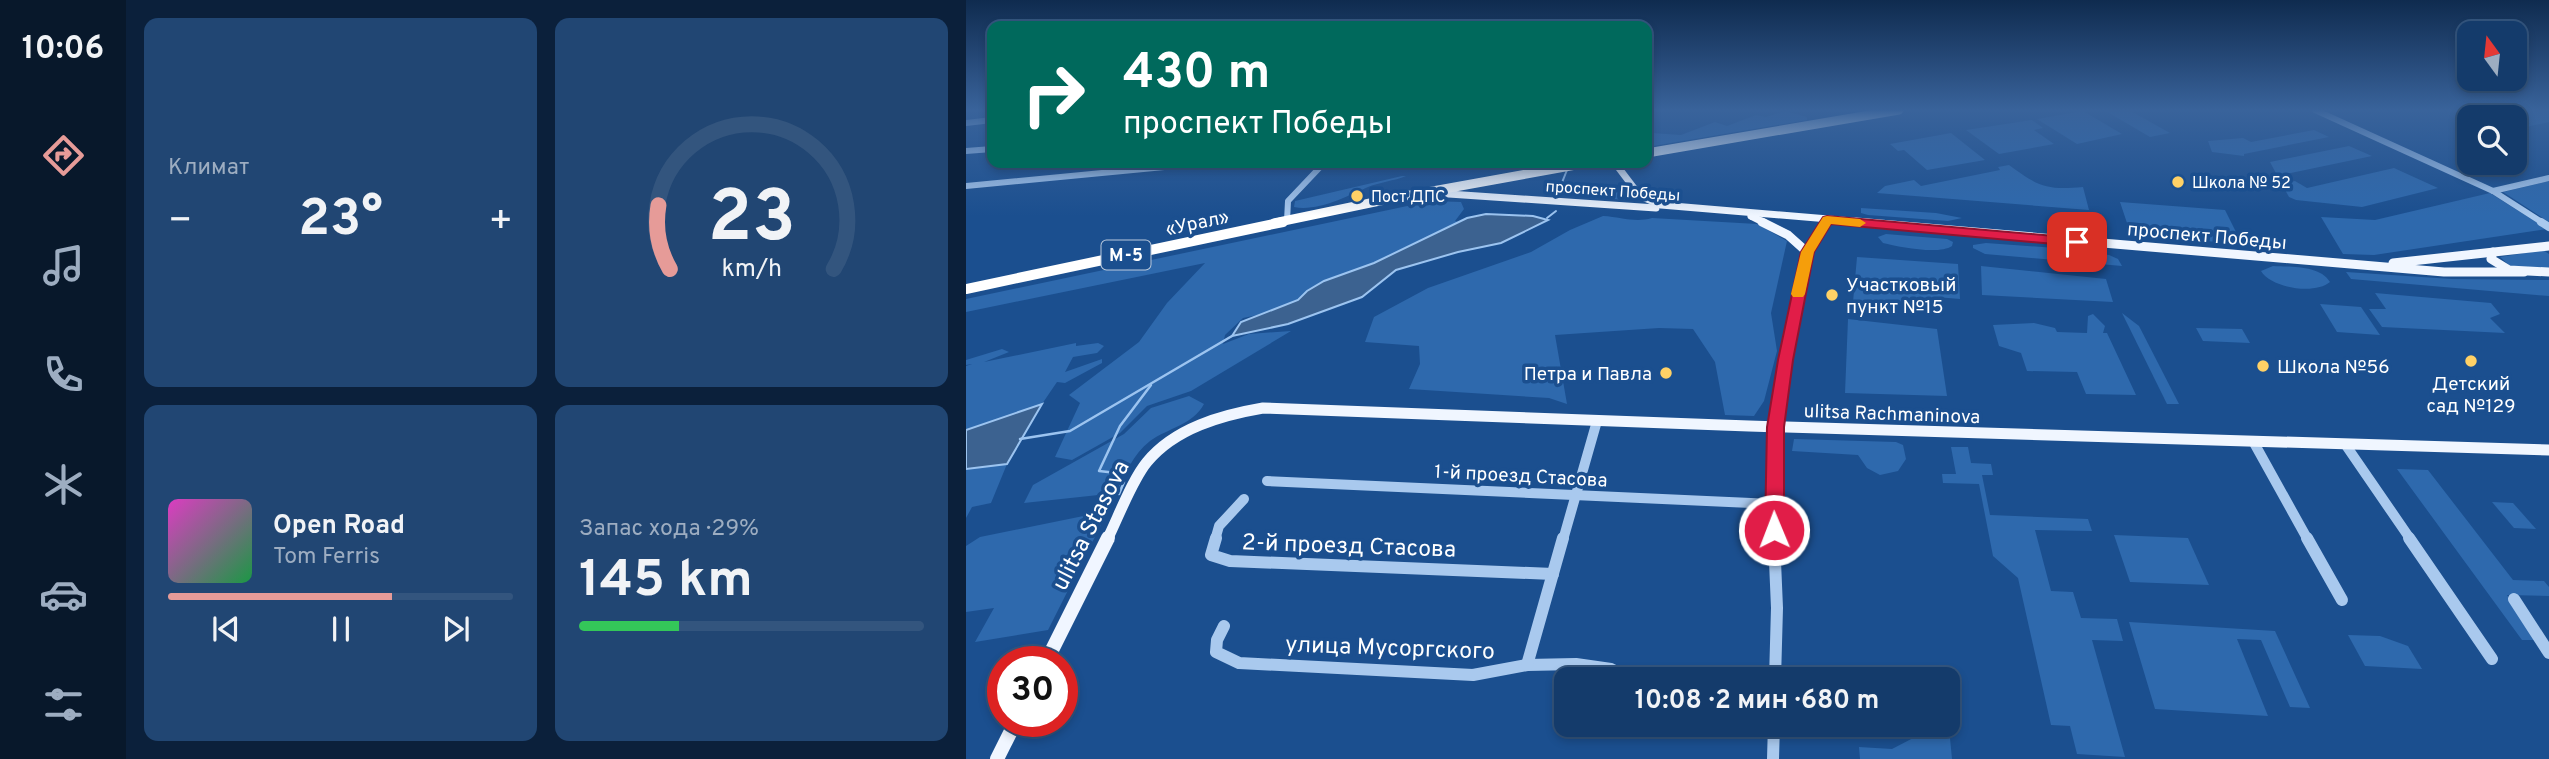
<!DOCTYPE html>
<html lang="ru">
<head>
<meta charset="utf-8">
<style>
	:root { --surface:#143b6b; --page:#214673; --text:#f1f3f6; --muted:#9dadc1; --line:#33557e; --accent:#e69b98 }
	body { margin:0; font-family:Overpass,sans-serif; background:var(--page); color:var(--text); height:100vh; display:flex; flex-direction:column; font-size:26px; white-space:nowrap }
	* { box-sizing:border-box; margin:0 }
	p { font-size:23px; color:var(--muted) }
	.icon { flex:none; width:38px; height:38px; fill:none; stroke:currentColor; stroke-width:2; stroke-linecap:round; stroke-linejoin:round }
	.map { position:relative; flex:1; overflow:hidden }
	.panel { display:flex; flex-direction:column; gap:18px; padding:18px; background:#0b203b; width:840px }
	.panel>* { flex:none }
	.hud { position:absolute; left:21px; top:21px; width:665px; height:147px; border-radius:14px; box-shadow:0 4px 10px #0003,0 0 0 2px var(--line); background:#00695c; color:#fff; overflow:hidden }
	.needle { width:46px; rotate:345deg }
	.tools { position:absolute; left:1491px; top:21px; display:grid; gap:14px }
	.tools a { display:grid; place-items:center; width:70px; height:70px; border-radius:14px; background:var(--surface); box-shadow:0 4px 10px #0003,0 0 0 2px var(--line); font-size:35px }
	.speed { position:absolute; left:21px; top:646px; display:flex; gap:14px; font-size:35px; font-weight:700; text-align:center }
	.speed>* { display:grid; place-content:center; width:91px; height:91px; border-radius:50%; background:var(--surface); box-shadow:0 4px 10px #0003,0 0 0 2px var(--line); line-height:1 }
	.speed .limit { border:10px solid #d22; background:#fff; color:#111 }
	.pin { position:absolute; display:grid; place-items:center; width:60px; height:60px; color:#fff; margin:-30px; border-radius:14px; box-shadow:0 4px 10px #0006 }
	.me { position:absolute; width:77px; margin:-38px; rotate:359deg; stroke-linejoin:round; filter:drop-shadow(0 0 5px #0008) }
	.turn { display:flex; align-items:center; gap:24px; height:147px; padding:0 21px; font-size:32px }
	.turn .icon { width:91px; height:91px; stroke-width:2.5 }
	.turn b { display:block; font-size:49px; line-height:60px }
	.big { font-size:52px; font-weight:700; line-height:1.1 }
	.panel .tile { flex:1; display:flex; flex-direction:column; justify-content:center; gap:10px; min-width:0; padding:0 24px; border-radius:14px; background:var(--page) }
	.panel .dial { align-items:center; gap:0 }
	.dial svg { height:182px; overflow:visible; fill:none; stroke:var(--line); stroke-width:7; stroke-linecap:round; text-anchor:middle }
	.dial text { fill:var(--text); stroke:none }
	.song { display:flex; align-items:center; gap:21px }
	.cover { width:84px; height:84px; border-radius:10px; background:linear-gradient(135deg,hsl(310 70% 55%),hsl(140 70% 35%)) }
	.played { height:7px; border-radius:4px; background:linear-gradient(90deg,var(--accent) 65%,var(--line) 65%) }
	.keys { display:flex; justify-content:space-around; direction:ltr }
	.heat { display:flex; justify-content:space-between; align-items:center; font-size:38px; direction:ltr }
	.charge { height:10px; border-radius:5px; background:linear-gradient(90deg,#34c759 29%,var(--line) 0) }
	.panel .tiles { flex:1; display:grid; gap:18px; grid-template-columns:repeat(2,1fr) }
	.trip { position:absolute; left:588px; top:667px; width:406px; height:70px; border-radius:14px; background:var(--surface); box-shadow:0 4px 10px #0003,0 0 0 2px var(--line); font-weight:700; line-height:70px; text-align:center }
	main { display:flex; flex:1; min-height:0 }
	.dock { display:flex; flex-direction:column; width:126px; justify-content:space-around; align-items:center; background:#08182b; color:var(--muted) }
	.dock .icon { width:49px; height:49px }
	.dock .current { color:var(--accent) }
	.dock b { font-size:32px; color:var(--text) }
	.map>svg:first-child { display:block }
	.green { fill:#2e69ad }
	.water { fill:#3c6290; stroke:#9cc4f0; stroke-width:2 }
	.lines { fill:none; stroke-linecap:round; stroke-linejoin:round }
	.stream-far1 { stroke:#9cc4f0; stroke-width:2 }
	.stream { stroke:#9cc4f0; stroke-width:2.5 }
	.minor-far3 { stroke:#a9c9ee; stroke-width:6 }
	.minor-far2 { stroke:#a9c9ee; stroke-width:8 }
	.minor-far1 { stroke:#a9c9ee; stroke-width:10 }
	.minor { stroke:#a9c9ee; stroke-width:12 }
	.major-far3 { stroke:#f0f6ff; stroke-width:7 }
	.major-far2 { stroke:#f0f6ff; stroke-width:9 }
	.major-far1 { stroke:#f0f6ff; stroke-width:11 }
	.major { stroke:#f0f6ff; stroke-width:14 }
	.highway-far1 { stroke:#fff; stroke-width:9 }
	.highway { stroke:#fff; stroke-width:10 }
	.route { fill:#e11d48; stroke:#92132f; stroke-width:2 }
	.slow { fill:#f59e0b }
	.poi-dot { fill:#ffd166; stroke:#1b4f8f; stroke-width:2.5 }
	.labels { text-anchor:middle; stroke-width:7; stroke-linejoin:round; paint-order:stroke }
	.far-poi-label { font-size:16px; fill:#fff; stroke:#1b4f8f; text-anchor:start }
	.far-street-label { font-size:16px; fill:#fff; stroke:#1b4f8f }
	.shield { fill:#1b4f8f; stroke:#bbcadd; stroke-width:2 }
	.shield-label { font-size:18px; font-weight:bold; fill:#fff }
	.street-label { font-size:19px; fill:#fff; stroke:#1b4f8f }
	.poi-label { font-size:19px; fill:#fff; stroke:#1b4f8f; text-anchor:start }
	.near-street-label { font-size:23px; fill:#fff; stroke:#1b4f8f }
</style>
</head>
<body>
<main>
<nav class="dock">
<b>10:06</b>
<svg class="icon current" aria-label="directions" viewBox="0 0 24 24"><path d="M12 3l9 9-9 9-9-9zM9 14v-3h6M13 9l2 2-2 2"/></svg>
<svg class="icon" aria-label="music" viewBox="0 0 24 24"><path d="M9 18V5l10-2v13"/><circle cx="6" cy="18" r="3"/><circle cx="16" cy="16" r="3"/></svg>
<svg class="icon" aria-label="phone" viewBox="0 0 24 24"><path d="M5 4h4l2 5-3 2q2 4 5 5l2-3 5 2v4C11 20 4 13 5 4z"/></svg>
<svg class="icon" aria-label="climate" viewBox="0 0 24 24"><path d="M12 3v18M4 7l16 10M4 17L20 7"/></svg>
<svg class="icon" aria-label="car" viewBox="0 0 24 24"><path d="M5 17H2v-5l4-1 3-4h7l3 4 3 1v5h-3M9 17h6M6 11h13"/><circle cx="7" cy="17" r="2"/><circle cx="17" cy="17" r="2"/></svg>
<svg class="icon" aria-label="filters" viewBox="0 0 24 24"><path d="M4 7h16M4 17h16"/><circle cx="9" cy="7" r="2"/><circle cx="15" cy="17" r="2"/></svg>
</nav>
<section class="panel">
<div class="tiles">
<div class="tile"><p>Климат</p>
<div class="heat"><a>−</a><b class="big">23°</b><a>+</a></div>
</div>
<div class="tile dial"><svg viewBox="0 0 100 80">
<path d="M14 69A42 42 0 1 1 86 69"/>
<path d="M14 69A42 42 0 0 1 9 41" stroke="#e69b98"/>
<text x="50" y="56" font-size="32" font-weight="700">23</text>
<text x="50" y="72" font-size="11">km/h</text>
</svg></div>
<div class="tile">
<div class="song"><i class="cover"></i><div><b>Open Road</b><p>Tom Ferris</p></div></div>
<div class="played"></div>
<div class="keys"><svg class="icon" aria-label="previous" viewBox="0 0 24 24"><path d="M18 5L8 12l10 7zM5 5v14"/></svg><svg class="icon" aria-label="pause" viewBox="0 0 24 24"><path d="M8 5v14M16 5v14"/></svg><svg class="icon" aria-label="next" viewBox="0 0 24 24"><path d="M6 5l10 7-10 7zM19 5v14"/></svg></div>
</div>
<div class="tile"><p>Запас хода · 29%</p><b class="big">145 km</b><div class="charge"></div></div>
</div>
</section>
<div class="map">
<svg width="1583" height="759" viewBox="0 0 1583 759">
	<rect width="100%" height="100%" fill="#1b4f8f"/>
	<!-- green -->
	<g class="green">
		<path d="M 1138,110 L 1163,110 L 1204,133 L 1184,137 Z"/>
		<path d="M 1534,110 L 1583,110 L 1583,122 L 1560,127 L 1549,122 L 1549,117 L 1530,117 L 1519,113 Z"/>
		<path d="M 819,111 L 841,117 L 841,120 L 681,147 L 681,130 L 686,133 L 715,135 L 749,122 L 761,126 L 790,115 L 800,117 Z"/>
		<path d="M 1117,111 L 1156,134 L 1111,144 L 1071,119 Z"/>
		<path d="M 1066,120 L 1077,128 L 1068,130 L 1088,144 L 1033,154 L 1000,130 Z"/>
		<path d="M 1348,130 L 1363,137 L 1278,154 L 1278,156 L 1246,152 L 1242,141 L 1277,138 L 1285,142 Z"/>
		<path d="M 985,133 L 1019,160 L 961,170 L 938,150 L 932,151 L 924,144 Z"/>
		<path d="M 1383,146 L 1406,156 L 1320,174 L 1323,177 L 1313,179 L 1304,162 Z"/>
		<path d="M 1043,165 C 1073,187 1080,190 1117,187 L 1123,210 L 911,193 L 919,186 L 948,180 L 955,186 L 1034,170 L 1032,167 Z"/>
		<path d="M 1428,168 L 1472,188 L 1396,207 L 1330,200 L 1323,197 L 1316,184 L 1329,181 L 1341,188 Z"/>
		<path d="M 436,176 L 440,176 C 428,181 414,182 402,187 C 382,196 351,212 328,207 L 329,201 Z"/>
		<path d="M 1583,181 L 1583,222 L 1537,192 Z"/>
		<path d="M 639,185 L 655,188 L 660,200 L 612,196 L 619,188 Z"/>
		<path d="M 1524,193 L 1581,229 L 1408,255 L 1377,254 L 1355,217 L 1409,220 Z"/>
		<path d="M 465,201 L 495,202 L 498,209 L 489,221 L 492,222 L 408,263 L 358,281 L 341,291 L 332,300 L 306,312 L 277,318 L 259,335 L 257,344 L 283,334 L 325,331 L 225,391 L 181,406 L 154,433 L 106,460 L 89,457 L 114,403 L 103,395 L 173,342 L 201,303 L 239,263 L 0,312 L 0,299 Z"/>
		<path d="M 1154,202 L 1259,210 L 1276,244 L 1165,235 Z"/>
		<path d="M 895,208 L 970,213 L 996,218 L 982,221 L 902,215 L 895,213 Z"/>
		<path d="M 637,216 C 655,217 669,223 686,218 L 791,224 L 821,241 L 805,313 L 811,351 L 798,401 L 788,416 L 759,415 L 749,362 L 727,329 L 693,328 L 589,335 L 601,404 L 583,398 L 443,389 L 454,364 L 453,346 L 399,342 L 408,317 L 462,288 L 565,252 L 604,230 Z"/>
		<path d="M 920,234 L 981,239 L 987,242 L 986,246 C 973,255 933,247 917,243 L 912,237 Z"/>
		<path d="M 1020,243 L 1104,249 L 1143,255 L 1152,259 L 1156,266 L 1019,254 L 1007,248 L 1007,245 Z"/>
		<path d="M 1577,250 L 1583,254 L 1583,268 L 1544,266 L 1534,257 Z"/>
		<path d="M 891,257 L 992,264 L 994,299 L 970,297 L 971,308 L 887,302 Z"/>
		<path d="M 1015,266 L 1140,279 L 1147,302 L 1016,295 Z"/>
		<path d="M 1307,266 C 1325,267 1354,265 1364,282 C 1349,295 1305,288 1295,271 Z"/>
		<path d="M 1380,272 L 1486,279 L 1583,280 L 1583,296 L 1385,279 Z"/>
		<path d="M 1409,293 L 1525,303 L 1534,314 L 1524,318 L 1539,333 L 1416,327 L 1403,309 L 1420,309 Z"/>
		<path d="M 1354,304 L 1395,307 L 1414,335 L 1371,332 Z"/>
		<path d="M 1156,313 L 1173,326 L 1213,404 L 1201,404 Z"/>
		<path d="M 1127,314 L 1139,326 L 1137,333 L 1141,333 L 1170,395 L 1120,394 L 1111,372 L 1061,371 L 1055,353 L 1033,346 L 1027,325 L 1068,323 L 1089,328 L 1091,332 L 1121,333 L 1122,316 Z"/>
		<path d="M 882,319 L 971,329 L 981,396 L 879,393 Z"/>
		<path d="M 1230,328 L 1276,329 L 1284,343 L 1237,341 Z"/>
		<path d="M 110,343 L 110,346 L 132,343 L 138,346 L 131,353 L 107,357 L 99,372 L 136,359 L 136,363 L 99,383 L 91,382 L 76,404 L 0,430 L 0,366 L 6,364 L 0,365 L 0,360 L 36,349 L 43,352 L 18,362 Z"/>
		<path d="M 223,396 L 238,404 C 227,425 202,428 184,441 C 167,454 159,474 151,493 L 58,503 L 67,485 L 158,434 L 185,408 Z"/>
		<path d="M 828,439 L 930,442 L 937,445 L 940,459 L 932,471 L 914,475 L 901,468 L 892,455 L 826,451 Z"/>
		<path d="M 985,447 L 1002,447 L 1005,463 L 1025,464 L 1027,475 L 1016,475 L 1024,515 L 1122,519 L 1126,531 L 1069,530 L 1085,591 L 1107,592 L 1115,618 L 1151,619 L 1157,641 L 1126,640 L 1159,757 L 1111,754 L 1104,726 L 1085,725 L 1052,578 L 1027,556 L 1013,484 L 977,483 L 976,474 L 990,474 Z"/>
		<path d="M 41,464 L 25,503 L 6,507 L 0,518 L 0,469 Z"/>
		<path d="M 1431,469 L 1462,470 L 1547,580 L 1578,581 L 1583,587 L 1583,596 L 1541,595 L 1575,640 L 1556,640 Z"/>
		<path d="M 1526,502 L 1547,503 L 1570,529 L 1548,528 Z"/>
		<path d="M 142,511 L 82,630 L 9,642 L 28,608 L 0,612 L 0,546 L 14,537 Z"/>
		<path d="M 1148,535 L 1222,538 L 1243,585 L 1164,582 Z"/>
		<path d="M 1163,622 L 1309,631 L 1344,708 L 1324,707 L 1295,640 L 1271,639 L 1302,716 L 1189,709 Z"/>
		<path d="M 1382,635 L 1414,636 L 1442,646 L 1456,669 L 1399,666 Z"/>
		<path d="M 951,736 L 984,738 L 986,759 L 894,759 L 893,747 L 926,749 Z"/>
	</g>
	<!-- water -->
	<g class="water">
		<path d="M 520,214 L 567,216 L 582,220 L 535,243 L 492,252 L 430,270 L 396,297 L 322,324 L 266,336 L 275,322 L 332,300 L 341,291 L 358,281 L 408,263 L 501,218 Z"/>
		<path d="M 76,404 L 41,464 L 0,469 L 0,430 Z"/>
	</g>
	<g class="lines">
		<!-- stream-far1 -->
		<g class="stream-far1">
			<path d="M 591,195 L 601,170"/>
			<path d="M 581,218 L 590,211"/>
		</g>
		<!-- stream -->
		<g class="stream">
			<path d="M 54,439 L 104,431 L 266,336"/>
			<path d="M 153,494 L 158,482 L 151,473 L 133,471 L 154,426 L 185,385"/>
		</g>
		<!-- minor-far3 -->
		<g class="minor-far3">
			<path d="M 1349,110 L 1527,191 L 1577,223"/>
			<path d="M 0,123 L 26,120"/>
			<path d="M 0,151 L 26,149"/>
			<path d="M 0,186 L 240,163"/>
			<path d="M 1527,191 L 1583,178"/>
			<path d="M 321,221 L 322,201 L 358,163"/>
		</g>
		<!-- minor-far2 -->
		<path class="minor-far2" d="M 1575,222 L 1583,227"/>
		<!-- minor-far1 -->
		<g class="minor-far1">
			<path d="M 1287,441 L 1342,540"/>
			<path d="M 1379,444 L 1445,540"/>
			<path d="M 301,481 L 807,504"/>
			<path d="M 249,540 L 253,526 L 278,499"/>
			<path d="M 597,540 L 631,421"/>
			<path d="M 808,540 L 810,427"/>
		</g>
		<!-- minor -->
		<g class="minor">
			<path d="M 250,538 L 245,555 L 264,561 L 587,574"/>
			<path d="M 808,538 L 811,608 L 809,679"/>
			<path d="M 1341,538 L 1376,600"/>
			<path d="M 1443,538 L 1526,659"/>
			<path d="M 1548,599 L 1583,653"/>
			<path d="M 258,626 L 251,640 L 250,652 L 273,663 L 507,675 L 561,665 L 610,664 L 645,669 L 664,679"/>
			<path d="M 561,665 L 597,538"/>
			<path d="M 807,759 L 808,724"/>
		</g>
		<!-- major-far3 -->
		<g class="major-far3">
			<path d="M 649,163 L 674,196 L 695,205 L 910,223"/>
			<path d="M 468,193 L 690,208"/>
			<path d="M 785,216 L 799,223"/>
			<path d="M 859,223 L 861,220"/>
		</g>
		<!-- major-far2 -->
		<g class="major-far2">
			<path d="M 796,222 L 822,235 L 841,252"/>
			<path d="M 890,222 L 1478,272 L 1558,272"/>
			<path d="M 1527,252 L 1525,259 L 1543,270 L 1583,272"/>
			<path d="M 1427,263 L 1583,246"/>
			<path d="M 820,364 L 841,252 L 860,222"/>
		</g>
		<!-- major-far1 -->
		<g class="major-far1">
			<path d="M 810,427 L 820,362"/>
			<path d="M 141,540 C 152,518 166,480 181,462 C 209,428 256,415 297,408 L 783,426 L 1583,450"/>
		</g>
		<!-- major -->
		<g class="major">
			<path d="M 80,662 L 142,538"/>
			<path d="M 31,759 L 50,721"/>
		</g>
		<!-- highway-far1 -->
		<g class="highway-far1">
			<path d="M 681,153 L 933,110"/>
			<path d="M 308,223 L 428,198 L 621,163"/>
		</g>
		<!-- highway -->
		<path class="highway" d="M 0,289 L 317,222"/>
	</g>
	<!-- sky -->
	<linearGradient id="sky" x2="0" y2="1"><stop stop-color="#0f2b4f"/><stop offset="0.51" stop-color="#39639b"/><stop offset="1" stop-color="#39639b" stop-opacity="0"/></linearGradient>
	<rect width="1583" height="216" fill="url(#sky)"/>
	<!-- route -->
	<path class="route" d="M 861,216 L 1111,238 L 1117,242 L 1111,246 L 865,224 L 848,252 L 827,360 L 818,427 L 818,530 L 815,535 L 808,537 L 801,535 L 799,530 L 801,427 L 812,360 L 835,252 L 857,217 Z"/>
	<!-- slow -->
	<path class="slow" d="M 861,216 L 894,219 L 900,223 L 894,227 L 865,224 L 848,252 L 839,294 L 837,297 L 827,297 L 825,294 L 835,252 L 857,217 Z"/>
	<!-- markers -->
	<g class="poi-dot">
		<circle cx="1212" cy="182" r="7"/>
		<circle cx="391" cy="196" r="7"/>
		<circle cx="866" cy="295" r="7"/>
		<circle cx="1505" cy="361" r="7"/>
		<circle cx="1297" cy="366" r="7"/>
		<circle cx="700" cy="373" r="7"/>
	</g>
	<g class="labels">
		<!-- far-poi labels -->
		<g class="far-poi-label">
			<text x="1226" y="188">Школа № 52</text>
			<text x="405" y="202">Пост ДПС</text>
		</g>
		<!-- far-street labels -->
		<g class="far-street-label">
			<text transform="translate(647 190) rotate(4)" y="6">проспект Победы</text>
		</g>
		<!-- shield labels -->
		<rect class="shield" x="135.5" y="240.5" width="49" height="29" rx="5"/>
		<g class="shield-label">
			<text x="160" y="261">М-5</text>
		</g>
		<!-- street labels -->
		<g class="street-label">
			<text transform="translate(231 222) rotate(-12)" y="7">«Урал»</text>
			<text transform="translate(1241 235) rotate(5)" y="7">проспект Победы</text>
			<text transform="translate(926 413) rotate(2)" y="7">ulitsa Rachmaninova</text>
			<text transform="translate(555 475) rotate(3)" y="7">1-й проезд Стасова</text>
		</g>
		<!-- poi labels -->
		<g class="poi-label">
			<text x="880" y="291">Участковый<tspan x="880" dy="22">пункт №15</tspan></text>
			<text x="1311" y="373">Школа №56</text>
			<text x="686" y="380" text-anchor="end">Петра и Павла</text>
			<text x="1505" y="390" text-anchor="middle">Детский<tspan x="1505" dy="22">сад №129</tspan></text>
		</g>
		<!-- near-street labels -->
		<g class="near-street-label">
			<text transform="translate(124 525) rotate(-63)" y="8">ulitsa Stasova</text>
			<text transform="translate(383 545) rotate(2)" y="8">2-й проезд Стасова</text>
			<text transform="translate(424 647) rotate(2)" y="8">улица Мусоргского</text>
		</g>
	</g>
</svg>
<div class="tools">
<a><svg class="needle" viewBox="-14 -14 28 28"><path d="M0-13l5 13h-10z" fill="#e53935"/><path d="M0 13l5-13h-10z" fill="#9dadc1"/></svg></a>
<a><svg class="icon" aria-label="search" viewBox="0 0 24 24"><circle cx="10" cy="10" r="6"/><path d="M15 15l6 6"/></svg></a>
</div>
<div class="speed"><div class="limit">30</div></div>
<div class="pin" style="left:1111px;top:242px;background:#d93025"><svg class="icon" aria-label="arrive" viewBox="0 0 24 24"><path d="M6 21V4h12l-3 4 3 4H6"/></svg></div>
<svg class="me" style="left:808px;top:530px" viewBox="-20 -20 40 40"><circle r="17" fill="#e11d48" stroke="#fff" stroke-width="3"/><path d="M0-11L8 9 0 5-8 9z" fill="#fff"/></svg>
<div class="trip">10:08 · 2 мин · 680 m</div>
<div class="hud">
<div class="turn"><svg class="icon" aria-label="right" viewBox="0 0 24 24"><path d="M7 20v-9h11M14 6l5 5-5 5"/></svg><div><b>430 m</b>проспект Победы</div></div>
</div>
</div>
</main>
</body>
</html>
